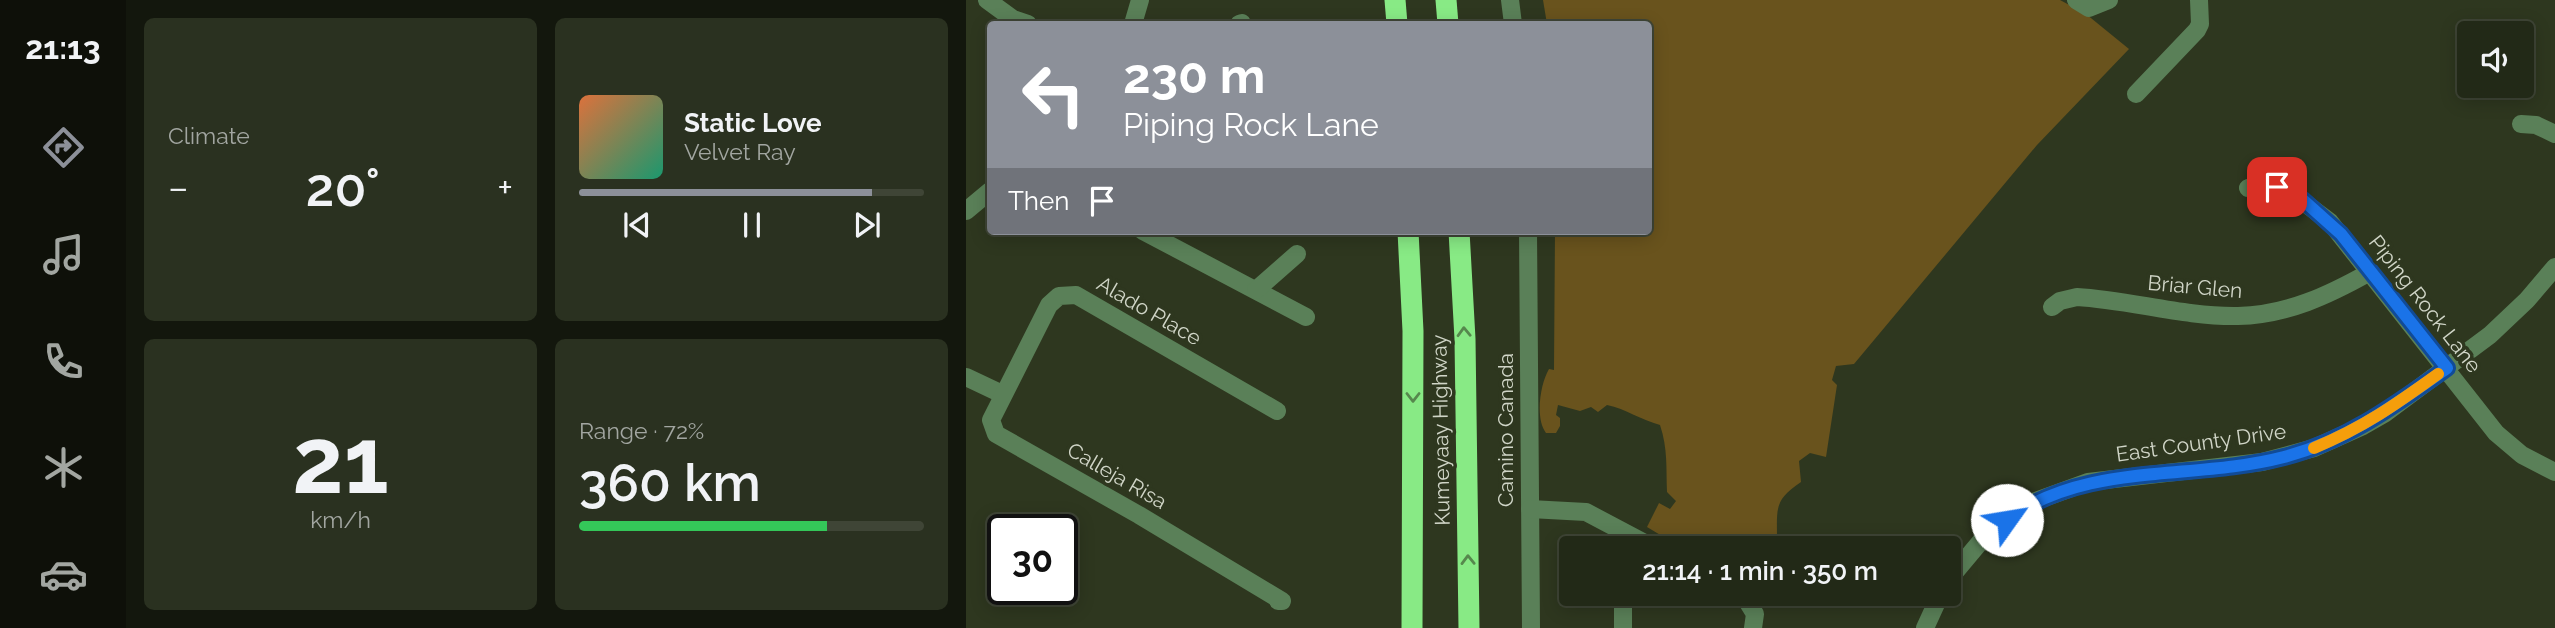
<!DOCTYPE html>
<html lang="en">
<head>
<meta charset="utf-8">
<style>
	:root { --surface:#222917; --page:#2a3120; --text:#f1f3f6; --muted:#a2a6a1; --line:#3f4536; --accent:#8c9099 }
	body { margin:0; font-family:Raleway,sans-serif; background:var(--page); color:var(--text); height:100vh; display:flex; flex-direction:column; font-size:26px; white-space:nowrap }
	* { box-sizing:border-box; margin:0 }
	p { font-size:23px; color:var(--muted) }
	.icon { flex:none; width:38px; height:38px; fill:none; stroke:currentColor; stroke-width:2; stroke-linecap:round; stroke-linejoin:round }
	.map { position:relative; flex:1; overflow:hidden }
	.drawer { display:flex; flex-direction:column; gap:18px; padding:18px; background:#13170d; width:840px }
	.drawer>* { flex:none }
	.top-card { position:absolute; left:21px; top:21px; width:665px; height:214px; border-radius:7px; box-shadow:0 4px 18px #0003,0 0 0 2px var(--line); background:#8c9099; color:#fff; overflow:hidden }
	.fabs { position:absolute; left:1491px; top:21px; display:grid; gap:14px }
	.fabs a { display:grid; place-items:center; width:77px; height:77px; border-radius:7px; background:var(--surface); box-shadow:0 4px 18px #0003,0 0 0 2px var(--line); font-size:35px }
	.speed { position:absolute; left:21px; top:514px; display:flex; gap:14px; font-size:35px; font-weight:700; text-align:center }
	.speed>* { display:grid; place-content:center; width:91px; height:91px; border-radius:50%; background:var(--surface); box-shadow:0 4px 18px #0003,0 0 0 2px var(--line); line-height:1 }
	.speed .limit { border:4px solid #111; border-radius:10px; background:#fff; color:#111 }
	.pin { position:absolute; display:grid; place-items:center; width:60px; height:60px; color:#fff; margin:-30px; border-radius:14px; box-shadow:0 4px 10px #0006 }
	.me { position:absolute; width:77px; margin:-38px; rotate:58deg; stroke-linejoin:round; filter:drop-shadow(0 0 5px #0008) }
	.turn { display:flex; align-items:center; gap:24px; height:147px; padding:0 21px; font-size:32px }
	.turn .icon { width:91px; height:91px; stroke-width:2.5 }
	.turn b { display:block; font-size:49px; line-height:60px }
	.then { display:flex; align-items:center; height:66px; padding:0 21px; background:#0003; gap:14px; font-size:26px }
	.big { font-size:52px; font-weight:600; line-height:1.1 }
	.drawer .widget { flex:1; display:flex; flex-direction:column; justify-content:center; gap:10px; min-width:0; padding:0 24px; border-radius:10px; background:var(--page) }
	.drawer .dial { align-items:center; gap:0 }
	.dial b { font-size:91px; line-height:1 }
	.song { display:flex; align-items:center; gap:21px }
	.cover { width:84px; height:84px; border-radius:10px; background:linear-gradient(135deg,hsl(20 70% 55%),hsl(160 70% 35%)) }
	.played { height:7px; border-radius:4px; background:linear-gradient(90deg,var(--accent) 85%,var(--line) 85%) }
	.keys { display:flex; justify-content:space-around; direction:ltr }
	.heat { display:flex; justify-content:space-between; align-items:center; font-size:38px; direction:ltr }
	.charge { height:10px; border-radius:5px; background:linear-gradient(90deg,#34c759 72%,var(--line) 0) }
	.drawer .tiles { flex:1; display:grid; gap:18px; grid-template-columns:repeat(2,1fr) }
	.trip { position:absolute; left:593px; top:536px; width:402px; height:70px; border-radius:7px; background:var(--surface); box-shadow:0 4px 18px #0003,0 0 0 2px var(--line); font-weight:600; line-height:70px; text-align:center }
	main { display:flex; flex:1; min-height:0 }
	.tabs { display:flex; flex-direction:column; width:126px; justify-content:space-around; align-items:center; background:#0e1009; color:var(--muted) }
	.tabs .icon { width:49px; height:49px }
	.tabs .current { color:var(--accent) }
	.tabs b { font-size:32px; color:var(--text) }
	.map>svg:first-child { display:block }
	.green { fill:#69531d }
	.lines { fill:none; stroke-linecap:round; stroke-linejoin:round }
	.minor { stroke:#5a8058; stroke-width:18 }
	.highway { stroke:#88ea85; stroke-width:21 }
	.oneway { stroke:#56884d }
	.route-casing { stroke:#114b97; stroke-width:18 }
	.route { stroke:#1a73e8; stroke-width:12 }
	.slow { stroke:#f59e0b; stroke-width:12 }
	.labels { text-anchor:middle; stroke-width:7; stroke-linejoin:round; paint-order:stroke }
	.street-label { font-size:21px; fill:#d0d5c7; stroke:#2e371f }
</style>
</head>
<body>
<main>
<nav class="tabs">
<b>21:13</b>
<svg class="icon current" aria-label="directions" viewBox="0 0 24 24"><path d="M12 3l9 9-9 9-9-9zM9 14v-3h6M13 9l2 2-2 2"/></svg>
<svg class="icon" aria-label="music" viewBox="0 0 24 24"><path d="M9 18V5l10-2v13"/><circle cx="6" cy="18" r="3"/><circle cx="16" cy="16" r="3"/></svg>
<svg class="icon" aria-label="phone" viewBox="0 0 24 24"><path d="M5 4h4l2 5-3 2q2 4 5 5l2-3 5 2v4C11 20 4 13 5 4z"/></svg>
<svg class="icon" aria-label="climate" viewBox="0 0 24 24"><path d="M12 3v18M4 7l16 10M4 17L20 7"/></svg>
<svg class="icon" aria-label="car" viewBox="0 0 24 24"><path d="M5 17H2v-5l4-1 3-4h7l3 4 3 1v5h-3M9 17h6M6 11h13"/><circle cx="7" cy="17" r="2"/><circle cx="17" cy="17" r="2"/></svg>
</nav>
<section class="drawer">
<div class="tiles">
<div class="widget"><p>Climate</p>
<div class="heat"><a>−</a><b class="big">20°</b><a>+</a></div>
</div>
<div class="widget">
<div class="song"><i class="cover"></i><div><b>Static Love</b><p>Velvet Ray</p></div></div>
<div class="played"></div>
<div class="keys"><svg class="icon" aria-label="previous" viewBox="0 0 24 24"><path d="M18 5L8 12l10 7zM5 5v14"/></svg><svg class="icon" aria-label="pause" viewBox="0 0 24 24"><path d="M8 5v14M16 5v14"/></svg><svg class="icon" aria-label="next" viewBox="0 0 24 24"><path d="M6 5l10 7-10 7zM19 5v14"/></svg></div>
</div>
<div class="widget dial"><b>21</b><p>km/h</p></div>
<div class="widget"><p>Range · 72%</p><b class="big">360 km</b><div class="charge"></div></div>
</div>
</section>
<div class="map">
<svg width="1589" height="628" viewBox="0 0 1589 628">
	<rect width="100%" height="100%" fill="#2e371f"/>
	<!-- green -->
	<path class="green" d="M 577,0 L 1094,0 L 1120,14 L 1163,49 L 1071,145 L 888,364 L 870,366 L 866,380 L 871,385 L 860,457 L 844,453 L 833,461 L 835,482 C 808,500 811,508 811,539 L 772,545 L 734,538 L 732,548 L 727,542 L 718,548 L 711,544 L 709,536 L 701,539 L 681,527 L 693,503 L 704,509 L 710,501 L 701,492 C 700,468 702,449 694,425 C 675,420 660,409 641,405 L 632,412 L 625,407 L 614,411 L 592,405 L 590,415 L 594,418 L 594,426 L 590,433 L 580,433 C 569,419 574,384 583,369 L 588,370 L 589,231 L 682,231 L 682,24 L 581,24 Z"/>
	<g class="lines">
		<!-- minor -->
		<g class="minor">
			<path d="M 21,0 L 47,19 L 62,24"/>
			<path d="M 544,0 L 547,24"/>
			<path d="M 1110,0 L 1123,8 L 1143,0"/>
			<path d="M 167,24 L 174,0"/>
			<path d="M 273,24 L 276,23"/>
			<path d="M 1170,94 L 1231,30 L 1234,24 L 1233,0"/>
			<path d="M 1555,124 L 1570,125 L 1589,134"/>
			<path d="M 1282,188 L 1299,184 L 1323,191 L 1364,222 L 1530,433 L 1556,455 L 1589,472"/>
			<path d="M 0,211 L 24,191"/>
			<path d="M 177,231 L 340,317"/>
			<path d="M 562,231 L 565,628"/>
			<path d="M 290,290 L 331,254"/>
			<path d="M 1086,307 L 1094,301 L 1111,297 C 1164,300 1218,317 1272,316 C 1321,315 1363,295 1404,272"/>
			<path d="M 0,377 L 36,394"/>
			<path d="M 311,411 L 110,295 L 93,296 L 83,305 L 25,420 L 30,434 L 173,515 L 316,601 L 312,601"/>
			<path d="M 564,509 L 620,512 L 688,548"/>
			<path d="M 984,578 L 1020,535 L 1061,504 L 1122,482 L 1296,462 L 1348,448 L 1397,426 L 1418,414 L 1524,335 L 1561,300 L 1589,267"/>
			<path d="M 774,593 L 778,596 L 789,614 L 787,628"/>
			<path d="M 657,628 L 657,593"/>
			<path d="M 959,628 L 975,593"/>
		</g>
		<!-- highway -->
		<g class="highway">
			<path d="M 429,0 L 431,24"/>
			<path d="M 480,0 L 482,24"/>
			<path d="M 442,231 L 447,331 L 446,628"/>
			<path d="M 493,231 L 499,339 L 503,628"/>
		</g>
	</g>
	<!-- one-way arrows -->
	<defs><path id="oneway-chevron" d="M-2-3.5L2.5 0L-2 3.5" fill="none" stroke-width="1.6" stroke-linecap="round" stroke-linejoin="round" transform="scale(1.75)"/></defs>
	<g class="oneway">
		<use href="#oneway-chevron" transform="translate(498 332) rotate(-92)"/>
		<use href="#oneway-chevron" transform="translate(447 397) rotate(90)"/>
		<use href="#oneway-chevron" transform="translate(502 560) rotate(-91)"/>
	</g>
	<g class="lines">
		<defs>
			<path id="route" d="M 1041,520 C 1120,461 1226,481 1318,457 C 1380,441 1429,405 1481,368 L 1375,234 L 1337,200 L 1311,187"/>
		</defs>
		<!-- route casing -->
		<use href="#route" class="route-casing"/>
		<!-- route -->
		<use href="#route" class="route"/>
		<!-- slow -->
		<path class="slow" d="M 1348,448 C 1398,427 1429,405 1472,374"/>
	</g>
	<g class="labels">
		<!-- street labels -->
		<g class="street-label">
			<text transform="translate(1229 287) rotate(5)" y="7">Briar Glen</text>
			<text transform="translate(1459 304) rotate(52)" y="7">Piping Rock Lane</text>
			<text transform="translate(183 311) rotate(30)" y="7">Alado Place</text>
			<text transform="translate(475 430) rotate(-91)" y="7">Kumeyaay Highway</text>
			<text transform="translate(540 430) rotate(-90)" y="7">Camino Canada</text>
			<text transform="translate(1235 443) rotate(-8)" y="7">East County Drive</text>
			<text transform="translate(151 476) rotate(30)" y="7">Calleja Risa</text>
		</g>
	</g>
</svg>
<div class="fabs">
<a><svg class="icon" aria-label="sound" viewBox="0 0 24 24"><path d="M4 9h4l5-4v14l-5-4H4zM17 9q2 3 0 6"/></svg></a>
</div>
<div class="speed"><div class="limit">30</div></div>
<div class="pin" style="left:1311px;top:187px;background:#d93025"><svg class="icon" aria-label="arrive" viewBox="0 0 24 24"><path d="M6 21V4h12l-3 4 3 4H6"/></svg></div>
<svg class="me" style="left:1041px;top:520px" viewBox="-20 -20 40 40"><circle r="19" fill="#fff"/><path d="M0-13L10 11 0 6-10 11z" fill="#1a73e8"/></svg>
<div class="trip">21:14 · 1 min · 350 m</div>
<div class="top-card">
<div class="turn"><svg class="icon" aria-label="left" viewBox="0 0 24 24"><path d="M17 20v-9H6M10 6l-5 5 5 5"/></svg><div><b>230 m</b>Piping Rock Lane</div></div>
<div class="then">Then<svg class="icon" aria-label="arrive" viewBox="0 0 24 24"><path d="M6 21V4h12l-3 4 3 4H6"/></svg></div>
</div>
</div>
</main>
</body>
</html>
